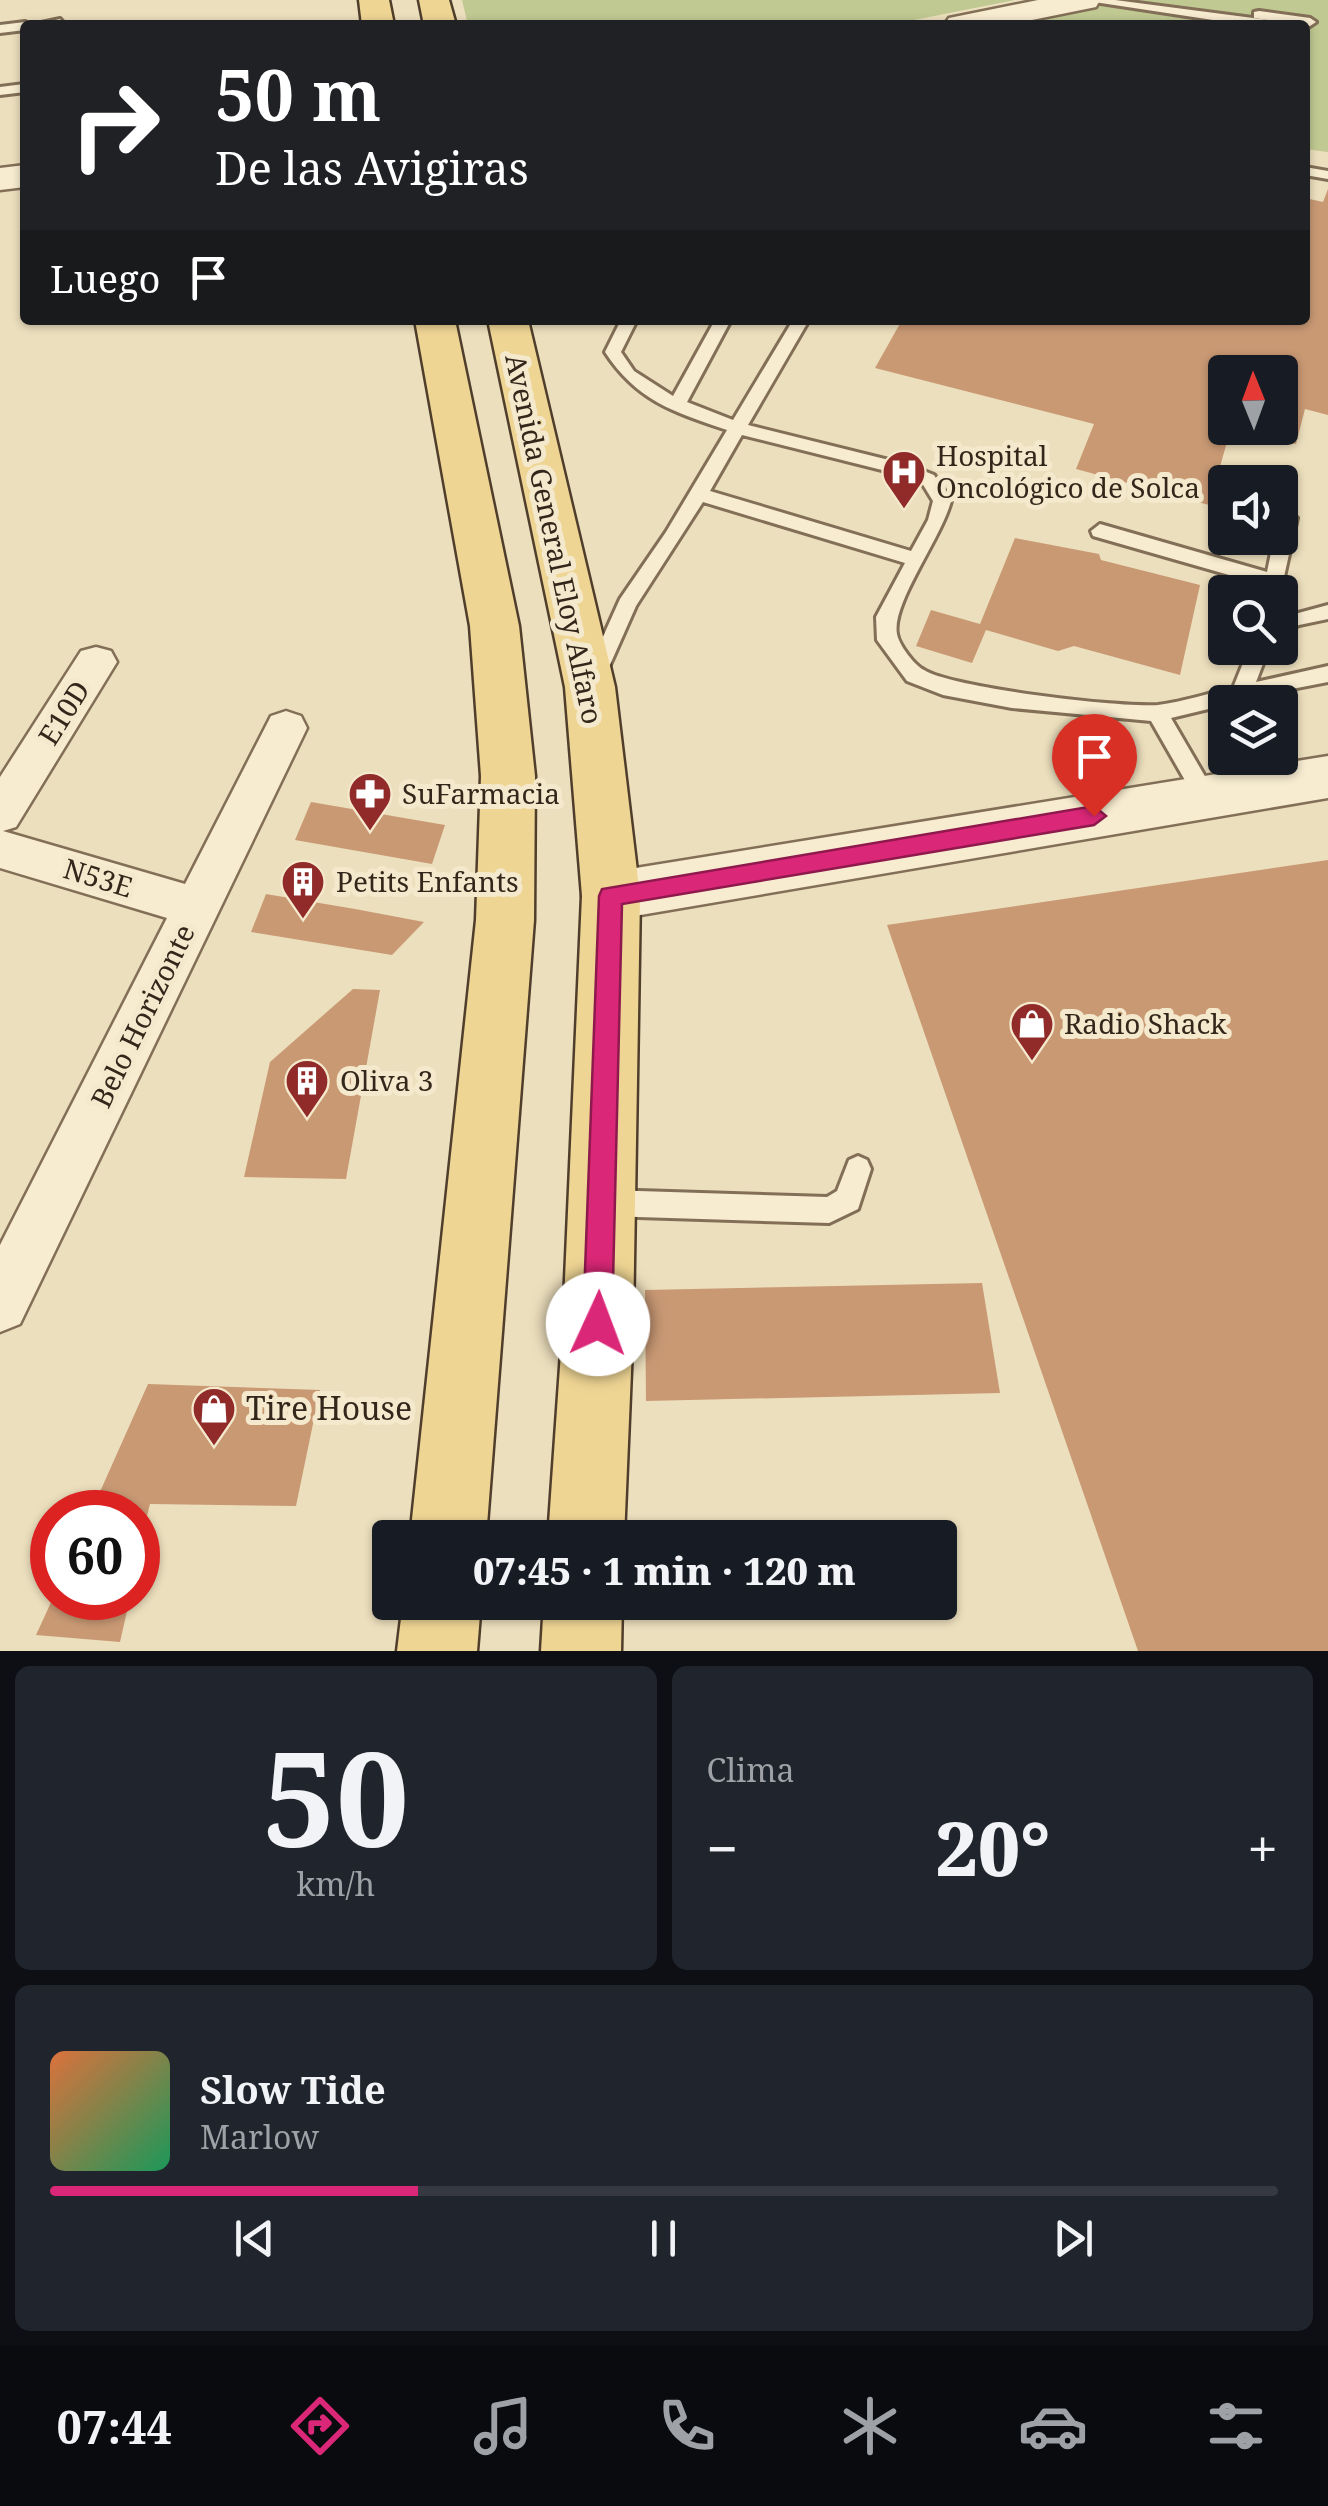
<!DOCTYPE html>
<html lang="es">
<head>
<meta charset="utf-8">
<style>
	:root { --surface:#171b24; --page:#20242c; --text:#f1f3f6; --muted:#9ea1a6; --line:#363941; --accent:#db2777 }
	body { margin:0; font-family:"Noto Serif",serif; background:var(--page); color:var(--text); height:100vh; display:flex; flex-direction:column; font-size:38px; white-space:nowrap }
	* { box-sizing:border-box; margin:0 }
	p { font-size:32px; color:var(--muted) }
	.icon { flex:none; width:55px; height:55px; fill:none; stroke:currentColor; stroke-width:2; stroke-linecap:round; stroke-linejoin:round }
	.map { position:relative; height:1651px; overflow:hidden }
	.details { display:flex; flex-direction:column; gap:15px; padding:15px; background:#0d0f14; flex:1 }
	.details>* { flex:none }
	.banner { position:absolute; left:20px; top:20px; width:1290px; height:305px; border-radius:10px; box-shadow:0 2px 8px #0004; background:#202124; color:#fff; overflow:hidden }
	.needle { width:65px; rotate:359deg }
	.controls { position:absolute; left:1208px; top:355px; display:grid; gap:20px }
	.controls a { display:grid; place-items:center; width:90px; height:90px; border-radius:10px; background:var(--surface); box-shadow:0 2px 8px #0004; font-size:50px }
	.speed { position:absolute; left:30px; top:1490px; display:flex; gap:20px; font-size:50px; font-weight:700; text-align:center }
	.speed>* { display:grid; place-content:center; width:130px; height:130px; border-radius:50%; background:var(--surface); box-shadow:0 2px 8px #0004; line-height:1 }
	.speed .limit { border:15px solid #d22; background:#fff; color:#111 }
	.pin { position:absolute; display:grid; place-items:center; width:85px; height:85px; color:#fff; margin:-102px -42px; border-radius:50% 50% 50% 0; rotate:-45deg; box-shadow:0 0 10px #0007 }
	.pin .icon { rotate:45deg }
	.me { position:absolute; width:110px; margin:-55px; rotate:2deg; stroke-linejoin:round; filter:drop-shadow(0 0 8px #0008) }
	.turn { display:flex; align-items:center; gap:35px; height:210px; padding:0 30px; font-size:45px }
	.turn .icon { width:130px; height:130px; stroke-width:2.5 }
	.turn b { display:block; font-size:70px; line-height:85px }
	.then { display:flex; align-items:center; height:95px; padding:0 30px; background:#0003; gap:20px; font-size:38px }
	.big { font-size:75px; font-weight:800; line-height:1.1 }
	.details .widget { flex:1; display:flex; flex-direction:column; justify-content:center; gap:15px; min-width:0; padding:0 35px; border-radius:15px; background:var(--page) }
	.details .dial { align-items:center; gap:0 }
	.dial b { font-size:130px; line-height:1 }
	.song { display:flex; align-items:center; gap:30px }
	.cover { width:120px; height:120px; border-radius:15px; background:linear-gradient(135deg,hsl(20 70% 55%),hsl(150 70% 35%)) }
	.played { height:10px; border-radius:5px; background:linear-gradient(90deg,var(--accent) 30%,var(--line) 30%) }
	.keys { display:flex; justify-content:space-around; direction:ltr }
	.heat { display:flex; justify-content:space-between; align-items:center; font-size:55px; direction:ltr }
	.details .tiles { flex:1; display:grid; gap:15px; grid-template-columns:1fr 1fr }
	.widget:last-child { grid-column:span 2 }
	.trip { position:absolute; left:372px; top:1520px; width:585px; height:100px; border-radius:10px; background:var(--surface); box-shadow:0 2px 8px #0004; font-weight:800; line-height:100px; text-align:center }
	.dock { display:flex; height:160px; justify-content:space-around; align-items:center; background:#090b0e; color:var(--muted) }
	.dock .icon { width:70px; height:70px }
	.dock .active { color:var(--accent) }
	.dock b { font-size:45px; color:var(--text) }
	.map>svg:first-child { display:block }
	.green { fill:#c1c992 }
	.building { fill:#c99974 }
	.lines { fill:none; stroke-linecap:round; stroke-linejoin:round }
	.service-casing { stroke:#836f57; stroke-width:6 }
	.minor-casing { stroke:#836f57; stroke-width:5 }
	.tertiary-casing { stroke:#836f57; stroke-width:5 }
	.primary-casing { stroke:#503e2c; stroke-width:5 }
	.service { fill:#f7ecd0; fill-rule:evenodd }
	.minor { fill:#f7ecd0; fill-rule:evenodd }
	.tertiary { fill:#f7ecd0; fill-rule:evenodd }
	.primary { fill:#efd594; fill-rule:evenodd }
	.route { fill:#db2777; stroke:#8e194d; stroke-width:2.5 }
	.labels { text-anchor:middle; stroke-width:10; stroke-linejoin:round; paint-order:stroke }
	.poi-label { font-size:28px; fill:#33271b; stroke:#f4e9cc; text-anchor:start }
	.street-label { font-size:28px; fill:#33271b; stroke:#f4e9cc }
	.near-poi-label { font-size:32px; fill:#33271b; stroke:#f4e9cc; text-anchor:start }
</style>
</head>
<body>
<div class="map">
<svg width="1328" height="1651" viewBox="0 0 1328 1651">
	<rect width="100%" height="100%" fill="#ecdfbd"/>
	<!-- green -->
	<g class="green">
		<path d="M 462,0 L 1015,0 L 889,25 L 468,25 Z"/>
		<path d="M 1085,0 L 1328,0 L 1328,152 L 1305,149 L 1305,25 L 960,25 Z"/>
	</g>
	<!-- building -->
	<g class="building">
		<path d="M 1328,189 L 1328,415 L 1305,409 L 1296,444 L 1237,429 L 1280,428 L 1280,372 L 1225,372 L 1225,428 L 1231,428 L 1209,505 L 1076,469 L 1094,424 L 875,368 L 902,320 L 1305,320 L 1305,198 L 1323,202 Z"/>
		<path d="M 1015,538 L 1099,554 L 1101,560 L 1200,585 L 1180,675 L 1074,646 L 1058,651 L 986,630 L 972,663 L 916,646 L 931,610 L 980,624 Z"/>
		<path d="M 311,802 L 445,825 L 432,864 L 295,840 Z"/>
		<path d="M 1328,860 L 1328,1651 L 1138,1651 L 887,925 Z"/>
		<path d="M 266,894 L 355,909 L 424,922 L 392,955 L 251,932 Z"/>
		<path d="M 353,989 L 380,990 L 346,1179 L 244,1177 L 270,1062 Z"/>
		<path d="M 982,1283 L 1000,1393 L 646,1401 L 645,1290 Z"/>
		<path d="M 148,1384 L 320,1390 L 296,1506 L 150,1504 L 138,1552 L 138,1512 L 91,1512 Z"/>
		<path d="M 53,1598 L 130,1598 L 120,1642 L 36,1635 Z"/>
	</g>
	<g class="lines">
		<defs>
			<g id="service">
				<path d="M 1081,0 L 1115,0 L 1275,21 L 1281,25 L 1246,25 Z"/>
				<path d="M 1259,11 L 1310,18 L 1316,22 L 1310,26 L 1254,18 L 1254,12 Z"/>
				<path d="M 60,19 L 65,25 L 32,25 Z"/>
				<path d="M 25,22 L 31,25 L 25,25 L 25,30 L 0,33 L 0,25 Z"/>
				<path d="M 24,84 L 25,92 L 0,95 L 0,87 Z"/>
				<path d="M 1305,167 L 1328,171 L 1328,179 L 1305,175 Z"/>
				<path d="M 621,320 L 637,320 L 621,352 L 634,371 L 673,396 L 715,320 L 731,320 L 687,402 L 733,420 L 793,320 L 809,320 L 748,425 L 909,465 L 934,475 L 951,501 C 942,537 891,604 897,634 C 899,645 914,665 924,670 C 952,688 1122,708 1158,705 C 1183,702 1209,693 1233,688 L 1249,648 L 1269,648 L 1256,682 L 1328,666 L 1328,682 L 1225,702 L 1225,705 L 1171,718 L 1217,797 L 1214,803 L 1198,803 L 1151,721 L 1012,708 L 943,695 L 907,681 L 877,640 L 876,617 L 905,563 L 703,502 L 636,606 L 601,685 L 587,685 L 584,679 L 620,599 L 666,532 L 727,430 C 674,412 637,401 605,352 ZM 742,435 L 898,474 L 922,483 L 933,501 L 928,520 L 911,551 L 710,491 Z"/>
				<path d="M 1288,512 L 1297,518 L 1280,595 L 1262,592 L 1264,585 L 1093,536 L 1091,531 L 1100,524 L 1267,572 L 1274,538 L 1280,538 L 1280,516 Z"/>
				<path d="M 1328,605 L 1328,619 L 1299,625 L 1280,634 L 1280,618 Z"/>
				<path d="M 858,1156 L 867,1160 L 871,1169 L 858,1209 L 829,1223 L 607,1216 L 597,1212 L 593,1203 L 597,1194 L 607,1190 L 827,1197 L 837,1191 L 849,1160 Z"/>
			</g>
			<path id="minor" d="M 96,647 L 111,651 L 117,662 L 16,827 L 3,831 L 185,884 L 271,716 L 286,711 L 301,716 L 307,728 L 20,1324 L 0,1332 L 0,1245 L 167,918 L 0,868 L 0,777 L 81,651 Z"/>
			<g id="tertiary">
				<path d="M 1038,0 L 1100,0 L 1096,7 L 1007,25 L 944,25 L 949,18 Z"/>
				<path d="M 25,165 L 25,187 L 0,190 L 0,168 Z"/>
				<path d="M 1328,756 L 1328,798 L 611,920 L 591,913 L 582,896 L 591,879 L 611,872 Z"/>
			</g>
			<g id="primary">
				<path d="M 359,0 L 389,0 L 394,25 L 362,25 Z"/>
				<path d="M 419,0 L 449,0 L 456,25 L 424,25 Z"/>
				<path d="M 415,320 L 455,320 L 519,626 L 535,776 L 534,920 L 486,1538 L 410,1538 L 476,920 L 481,776 L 470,626 Z"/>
				<path d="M 488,320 L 528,320 L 615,687 L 640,896 L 633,1324 L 624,1538 L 548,1538 L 563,1324 L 582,896 L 565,687 Z"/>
				<path d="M 403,1602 L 481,1602 L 477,1651 L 397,1651 Z"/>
				<path d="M 544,1602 L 622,1602 L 621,1651 L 541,1651 Z"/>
			</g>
		</defs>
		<!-- service casing -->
		<use href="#service" class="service-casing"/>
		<!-- minor casing -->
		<use href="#minor" class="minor-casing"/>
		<!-- tertiary casing -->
		<use href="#tertiary" class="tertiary-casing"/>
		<!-- primary casing -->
		<use href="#primary" class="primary-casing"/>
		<!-- service -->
		<use href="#service" class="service"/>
		<!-- minor -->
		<use href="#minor" class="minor"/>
		<!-- tertiary -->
		<use href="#tertiary" class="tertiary"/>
		<!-- primary -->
		<use href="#primary" class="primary"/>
	</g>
	<!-- route -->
	<path class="route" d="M 1094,806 L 1106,816 L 1094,825 L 622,904 L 612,1324 L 608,1334 L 598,1339 L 587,1334 L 583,1324 L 599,896 L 602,889 Z"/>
	<!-- icons -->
	<defs>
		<symbol id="hospital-pin" viewBox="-11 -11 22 30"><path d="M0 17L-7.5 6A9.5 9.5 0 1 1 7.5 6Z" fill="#902b29" stroke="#f4e9cc"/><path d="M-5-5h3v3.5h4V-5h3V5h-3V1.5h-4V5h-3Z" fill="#fff"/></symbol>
		<symbol id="pharmacy-pin" viewBox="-11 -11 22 30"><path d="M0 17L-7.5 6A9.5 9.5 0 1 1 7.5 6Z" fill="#902b29" stroke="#f4e9cc"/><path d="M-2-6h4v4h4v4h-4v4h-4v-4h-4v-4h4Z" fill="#fff"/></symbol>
		<symbol id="building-pin" viewBox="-11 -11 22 30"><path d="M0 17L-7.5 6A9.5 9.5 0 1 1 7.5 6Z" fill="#902b29" stroke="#f4e9cc"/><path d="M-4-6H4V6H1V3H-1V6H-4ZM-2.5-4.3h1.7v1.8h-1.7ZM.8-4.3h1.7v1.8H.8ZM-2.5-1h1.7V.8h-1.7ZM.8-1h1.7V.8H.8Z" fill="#fff"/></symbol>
		<symbol id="shop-pin" viewBox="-11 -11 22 30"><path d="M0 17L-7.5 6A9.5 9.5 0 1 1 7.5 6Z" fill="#902b29" stroke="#f4e9cc"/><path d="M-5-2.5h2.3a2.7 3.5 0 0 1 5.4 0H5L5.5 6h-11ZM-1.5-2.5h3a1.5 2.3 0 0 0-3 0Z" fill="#fff"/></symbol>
	</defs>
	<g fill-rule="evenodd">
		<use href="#hospital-pin" x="879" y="447" width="50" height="68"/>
		<use href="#pharmacy-pin" x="345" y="769" width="50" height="68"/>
		<use href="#building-pin" x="278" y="857" width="50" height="68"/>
		<use href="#shop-pin" x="1007" y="999" width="50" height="68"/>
		<use href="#building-pin" x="282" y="1056" width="50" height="68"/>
		<use href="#shop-pin" x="189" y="1384" width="50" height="68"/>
	</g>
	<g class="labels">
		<!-- poi labels -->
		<g class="poi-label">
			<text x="936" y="466">Hospital<tspan x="936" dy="32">Oncológico de Solca</tspan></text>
			<text x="402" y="804">SuFarmacia</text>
			<text x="336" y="892">Petits Enfants</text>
			<text x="1064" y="1034">Radio Shack</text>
			<text x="340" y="1091">Oliva 3</text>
		</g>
		<!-- street labels -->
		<g class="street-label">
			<text transform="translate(554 539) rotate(78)" y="10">Avenida General Eloy Alfaro</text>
			<text transform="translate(64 713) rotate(-58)" y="10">E10D</text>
			<text transform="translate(98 878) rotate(17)" y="10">N53E</text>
			<text transform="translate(143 1016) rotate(-64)" y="10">Belo Horizonte</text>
		</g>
		<!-- near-poi labels -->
		<g class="near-poi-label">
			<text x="246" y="1420">Tire House</text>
		</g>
	</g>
</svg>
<div class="controls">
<a><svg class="needle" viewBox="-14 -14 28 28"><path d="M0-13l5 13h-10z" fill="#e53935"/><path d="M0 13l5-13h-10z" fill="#9ea1a6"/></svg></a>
<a><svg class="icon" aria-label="sound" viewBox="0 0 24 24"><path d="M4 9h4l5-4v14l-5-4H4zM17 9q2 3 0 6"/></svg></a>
<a><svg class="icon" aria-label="search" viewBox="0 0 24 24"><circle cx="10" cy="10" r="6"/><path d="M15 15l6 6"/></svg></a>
<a><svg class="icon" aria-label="layers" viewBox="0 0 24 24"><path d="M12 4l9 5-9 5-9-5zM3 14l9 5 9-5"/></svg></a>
</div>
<div class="speed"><div class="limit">60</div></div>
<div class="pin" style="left:1094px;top:816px;background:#d93025"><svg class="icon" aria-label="arrive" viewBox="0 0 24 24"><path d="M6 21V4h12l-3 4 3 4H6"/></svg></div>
<svg class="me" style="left:598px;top:1324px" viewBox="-20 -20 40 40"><circle r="19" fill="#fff"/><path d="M0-13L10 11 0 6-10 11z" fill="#db2777"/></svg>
<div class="trip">07:45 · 1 min · 120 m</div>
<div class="banner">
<div class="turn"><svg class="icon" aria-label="right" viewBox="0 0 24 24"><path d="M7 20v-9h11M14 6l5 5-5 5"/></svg><div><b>50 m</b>De las Avigiras</div></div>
<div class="then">Luego<svg class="icon" aria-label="arrive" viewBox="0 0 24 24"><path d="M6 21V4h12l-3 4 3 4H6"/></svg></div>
</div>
</div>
<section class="details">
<div class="tiles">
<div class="widget dial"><b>50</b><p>km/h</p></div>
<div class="widget"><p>Clima</p>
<div class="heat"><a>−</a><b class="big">20°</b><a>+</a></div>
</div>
<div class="widget">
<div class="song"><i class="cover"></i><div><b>Slow Tide</b><p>Marlow</p></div></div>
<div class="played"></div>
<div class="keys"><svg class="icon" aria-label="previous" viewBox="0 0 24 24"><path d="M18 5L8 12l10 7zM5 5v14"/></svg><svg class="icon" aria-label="pause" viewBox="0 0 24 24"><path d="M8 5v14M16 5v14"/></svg><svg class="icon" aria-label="next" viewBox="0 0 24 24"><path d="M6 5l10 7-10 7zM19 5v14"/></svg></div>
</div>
</div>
</section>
<nav class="dock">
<b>07:44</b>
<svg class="icon active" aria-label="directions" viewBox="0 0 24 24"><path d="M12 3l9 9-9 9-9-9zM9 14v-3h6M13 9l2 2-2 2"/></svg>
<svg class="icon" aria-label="music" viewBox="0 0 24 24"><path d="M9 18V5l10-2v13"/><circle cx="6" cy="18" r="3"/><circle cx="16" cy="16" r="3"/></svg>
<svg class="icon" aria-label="phone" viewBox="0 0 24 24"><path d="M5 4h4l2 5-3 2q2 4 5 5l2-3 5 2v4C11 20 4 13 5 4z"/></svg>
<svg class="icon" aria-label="climate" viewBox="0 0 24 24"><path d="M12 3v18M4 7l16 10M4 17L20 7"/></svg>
<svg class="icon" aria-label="car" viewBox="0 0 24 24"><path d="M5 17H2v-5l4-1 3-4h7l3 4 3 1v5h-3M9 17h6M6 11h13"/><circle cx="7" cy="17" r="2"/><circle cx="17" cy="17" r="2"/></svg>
<svg class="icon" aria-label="filters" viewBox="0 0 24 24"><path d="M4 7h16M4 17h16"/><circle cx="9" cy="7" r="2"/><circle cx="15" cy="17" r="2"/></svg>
</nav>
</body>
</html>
